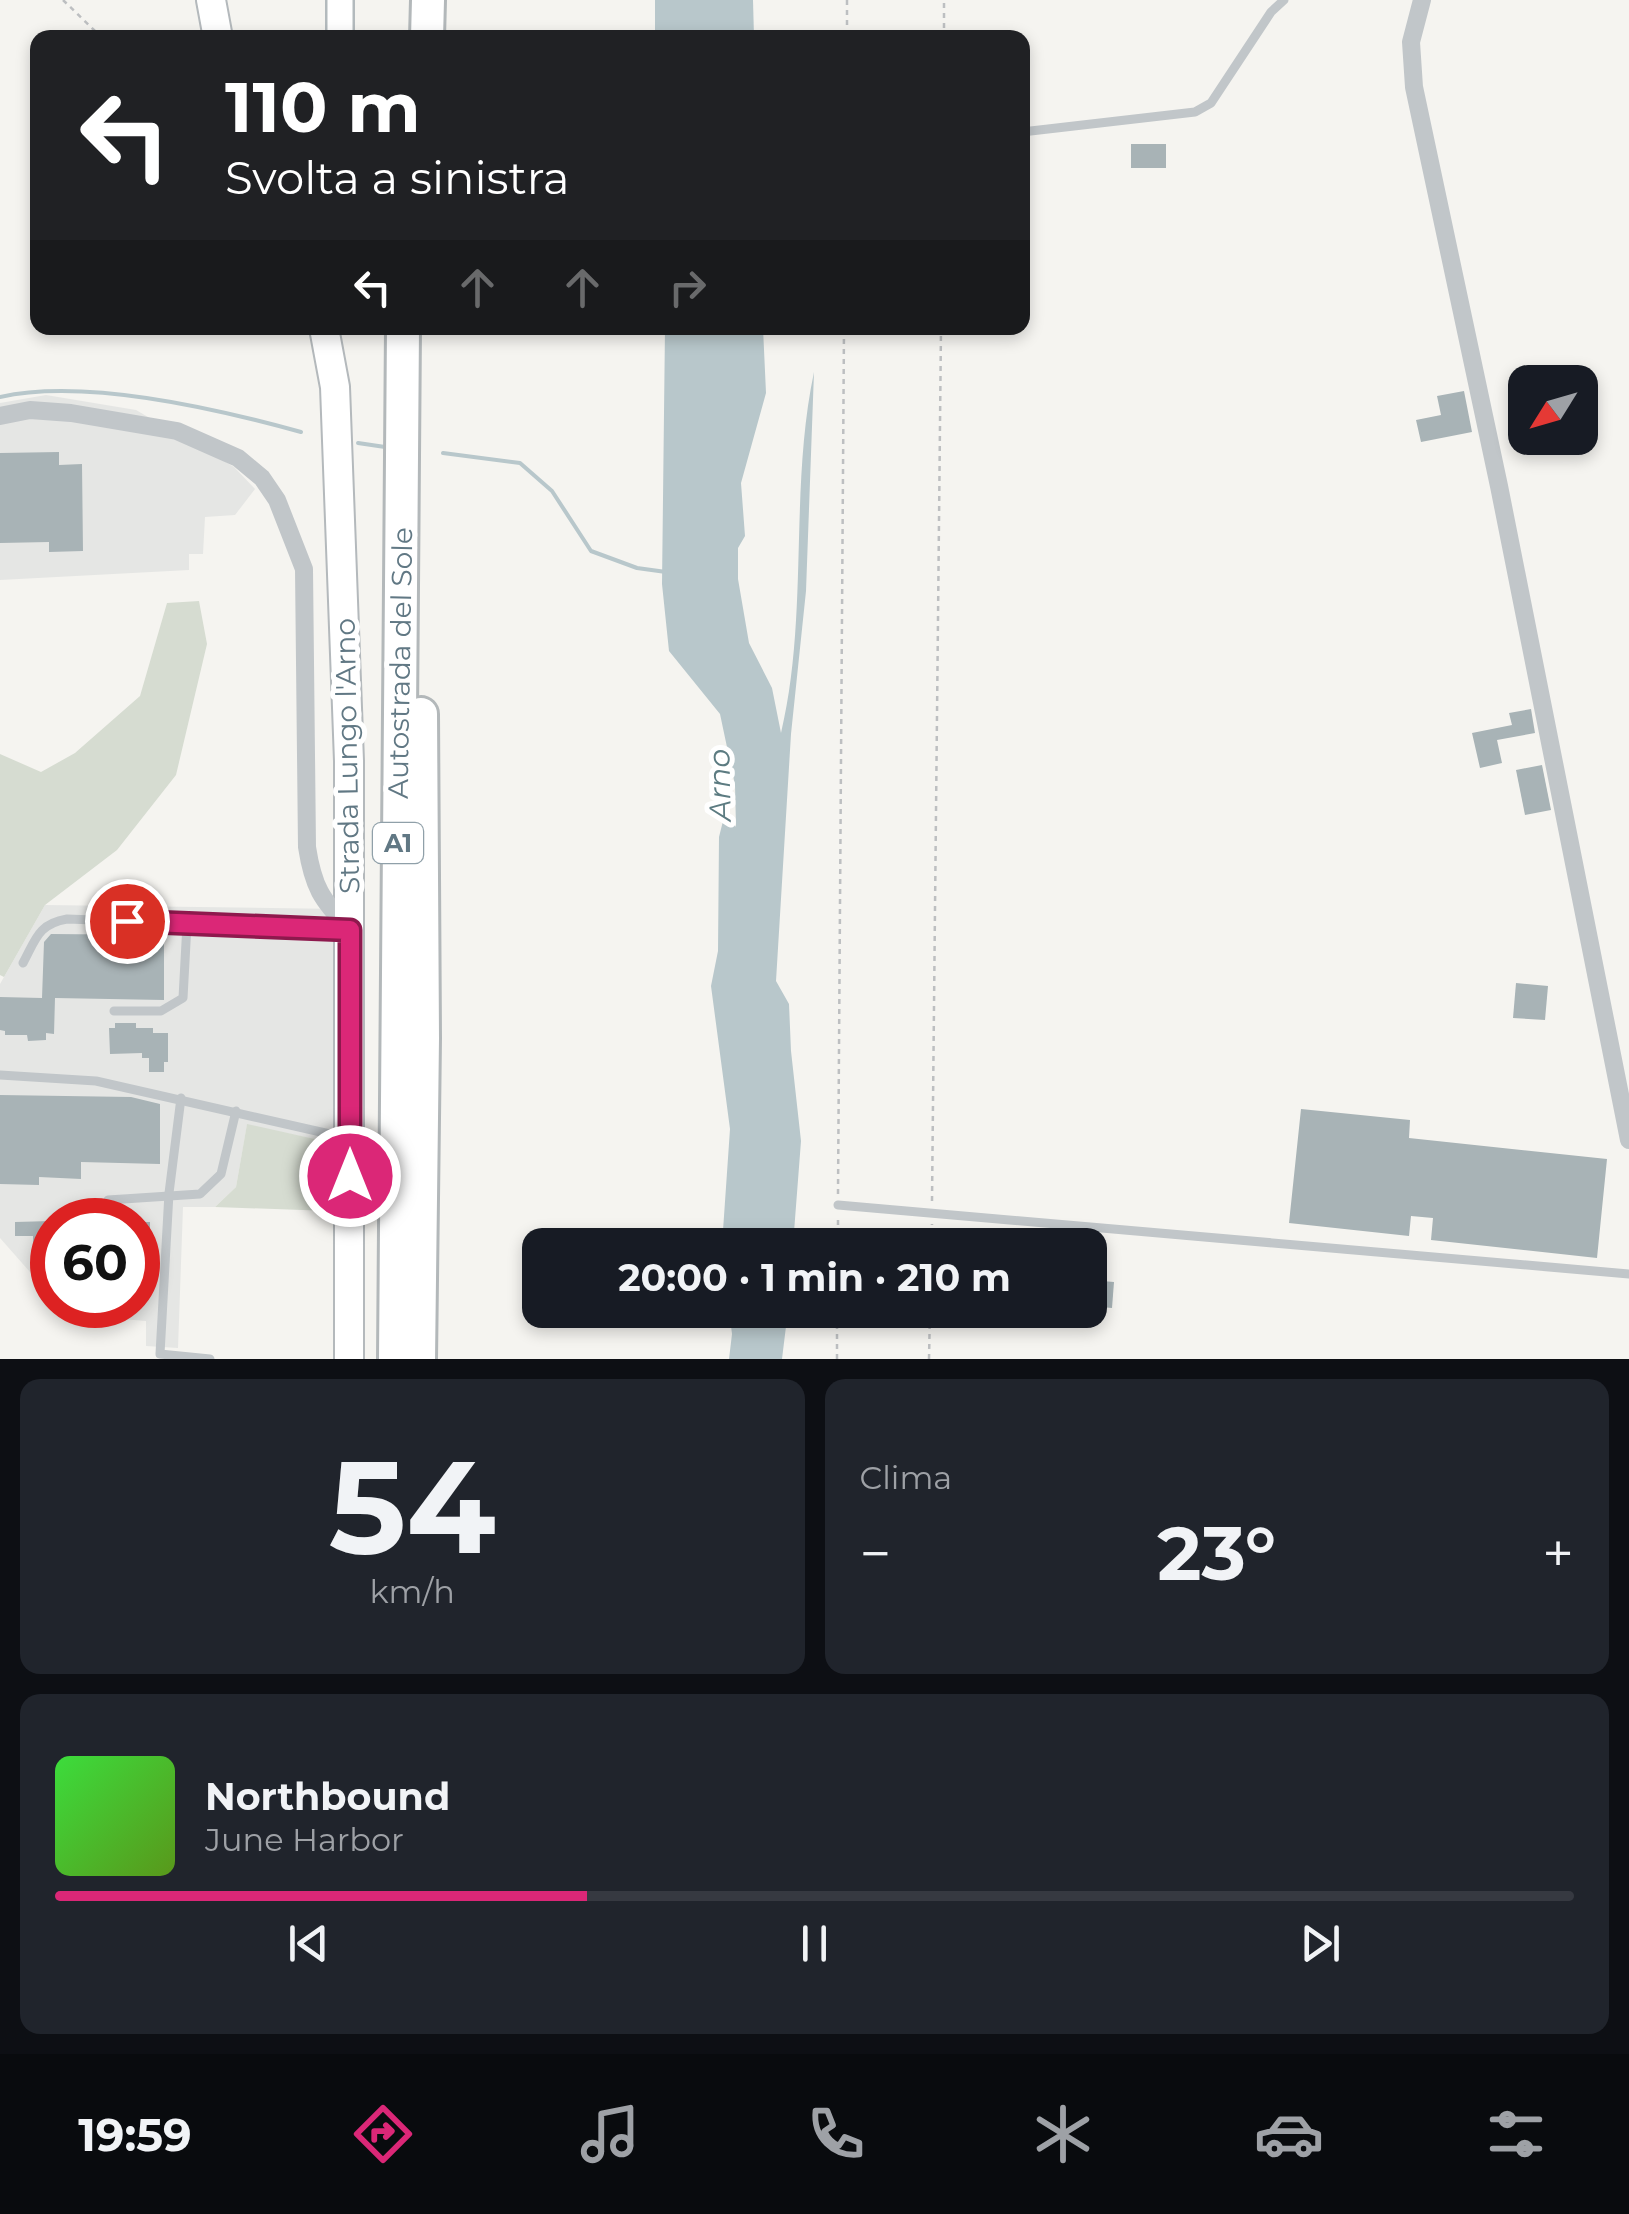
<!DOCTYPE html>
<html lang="it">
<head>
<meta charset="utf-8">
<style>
	:root { --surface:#171b24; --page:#20242c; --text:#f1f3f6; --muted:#9ea1a6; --line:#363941; --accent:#db2777 }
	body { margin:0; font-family:Montserrat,sans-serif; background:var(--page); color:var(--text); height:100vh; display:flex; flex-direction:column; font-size:38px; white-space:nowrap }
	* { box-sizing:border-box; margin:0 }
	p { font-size:32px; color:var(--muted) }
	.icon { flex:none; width:55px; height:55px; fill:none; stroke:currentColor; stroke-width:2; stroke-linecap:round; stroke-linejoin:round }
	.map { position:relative; height:1359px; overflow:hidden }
	.drawer { display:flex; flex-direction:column; gap:20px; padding:20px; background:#0d0f14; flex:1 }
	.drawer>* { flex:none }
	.hud { position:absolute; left:30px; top:30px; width:1000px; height:305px; border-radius:20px; box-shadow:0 5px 15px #0003; background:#202124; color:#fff; overflow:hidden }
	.needle { width:65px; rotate:233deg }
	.buttons { position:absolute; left:1508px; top:365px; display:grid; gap:20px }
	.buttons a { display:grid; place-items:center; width:90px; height:90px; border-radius:20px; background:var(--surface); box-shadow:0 5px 15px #0003; font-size:50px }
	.speed { position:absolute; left:30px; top:1198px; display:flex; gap:20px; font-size:50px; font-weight:700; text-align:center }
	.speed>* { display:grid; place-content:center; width:130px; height:130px; border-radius:50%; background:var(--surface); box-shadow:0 5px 15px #0003; line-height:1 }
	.speed .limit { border:15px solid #d22; background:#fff; color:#111 }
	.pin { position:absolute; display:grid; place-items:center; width:85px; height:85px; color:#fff; margin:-42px; border:5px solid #fff; border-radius:50%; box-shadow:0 2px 10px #0007 }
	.me { position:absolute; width:110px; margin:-55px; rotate:0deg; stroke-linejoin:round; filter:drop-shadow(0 0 8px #0008) }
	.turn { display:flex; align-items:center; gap:35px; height:210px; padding:0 30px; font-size:45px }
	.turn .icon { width:130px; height:130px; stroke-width:2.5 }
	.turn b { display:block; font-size:70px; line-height:85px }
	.lanes { display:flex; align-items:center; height:95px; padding:0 30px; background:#0003; justify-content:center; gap:50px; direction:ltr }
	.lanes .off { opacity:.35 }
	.big { font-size:75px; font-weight:700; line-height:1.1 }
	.drawer .card { flex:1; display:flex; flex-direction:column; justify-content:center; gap:15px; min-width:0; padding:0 35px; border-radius:20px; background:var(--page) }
	.drawer .dial { align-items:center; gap:0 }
	.dial b { font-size:130px; line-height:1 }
	.song { display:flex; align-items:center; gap:30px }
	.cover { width:120px; height:120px; border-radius:15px; background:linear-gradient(135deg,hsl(120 70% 55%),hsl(90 70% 35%)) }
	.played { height:10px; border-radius:5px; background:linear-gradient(90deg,var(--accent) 35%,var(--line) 35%) }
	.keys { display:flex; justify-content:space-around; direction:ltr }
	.heat { display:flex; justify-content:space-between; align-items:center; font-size:55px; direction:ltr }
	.drawer .tiles { flex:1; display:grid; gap:20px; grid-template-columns:1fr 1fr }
	.card:last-child { grid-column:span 2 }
	.trip { position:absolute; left:522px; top:1228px; width:585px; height:100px; border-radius:20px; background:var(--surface); box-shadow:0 5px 15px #0003; font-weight:700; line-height:100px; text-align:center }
	.dock { display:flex; height:160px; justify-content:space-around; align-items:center; background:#090b0e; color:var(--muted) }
	.dock .icon { width:70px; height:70px }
	.dock .active { color:var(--accent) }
	.dock b { font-size:45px; color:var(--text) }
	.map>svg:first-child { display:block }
	.built { fill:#e5e6e4 }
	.green { fill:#d6dcd1 }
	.water { fill:#b8c7cb }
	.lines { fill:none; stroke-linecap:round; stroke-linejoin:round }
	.stream { stroke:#b8c7cb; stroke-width:4 }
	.building { fill:#a8b3b6 }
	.secondary-casing { stroke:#b3babd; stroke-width:30 }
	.primary-casing { stroke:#b4b9bc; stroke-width:32 }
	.highway-casing { stroke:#b3b8ba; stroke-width:38 }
	.path { stroke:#bdbfc1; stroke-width:2.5; stroke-dasharray:5 5; stroke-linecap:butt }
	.lane { stroke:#c1c6c9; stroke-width:9 }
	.street { stroke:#c1c6c9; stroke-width:18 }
	.secondary { stroke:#fff; stroke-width:25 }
	.primary { stroke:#fff; stroke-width:28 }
	.highway { stroke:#fff; stroke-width:32 }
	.route-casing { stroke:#8e194d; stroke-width:25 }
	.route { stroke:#db2777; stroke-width:18 }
	.labels { text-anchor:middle; stroke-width:10; stroke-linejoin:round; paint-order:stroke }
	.shield { fill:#fff; stroke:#90a0a9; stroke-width:2.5 }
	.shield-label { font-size:25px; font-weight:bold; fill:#617884 }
	.street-label { font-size:28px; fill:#617884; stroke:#fff }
	.water-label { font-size:30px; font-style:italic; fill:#5c7b81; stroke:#fff }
</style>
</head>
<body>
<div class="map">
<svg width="1629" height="1359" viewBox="0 0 1629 1359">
	<rect width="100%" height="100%" fill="#f5f4f0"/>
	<!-- built -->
	<g class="built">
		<path d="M 46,395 L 136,410 L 234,467 L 255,489 L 235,515 L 205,517 L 203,554 L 189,554 L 189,570 L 0,580 L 0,403 Z"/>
		<path d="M 45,905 L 340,909 L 339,1144 L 247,1125 L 236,1187 L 215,1207 L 183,1207 L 178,1348 L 146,1346 L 146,1321 L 69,1315 L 59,1305 L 138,1305 L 138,1220 L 52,1220 L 52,1297 L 0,1238 L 0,984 Z"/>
	</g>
	<!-- green -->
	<g class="green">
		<path d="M 199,601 L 207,644 L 176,775 L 117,850 L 45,905 L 4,977 L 0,975 L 0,754 L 41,772 L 75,753 L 140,696 L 167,603 Z"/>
		<path d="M 247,1124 L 333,1143 L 330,1211 L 215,1207 L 236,1187 Z"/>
	</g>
	<!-- water -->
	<g class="water">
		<path d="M 655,0 L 753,0 L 754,37 L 655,37 Z"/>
		<path d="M 665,328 L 763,328 L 766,393 L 741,483 L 745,536 L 738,548 L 738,579 L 749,643 L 772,688 L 781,733 C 809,616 789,490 814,372 L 806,591 L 791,734 L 776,981 L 789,1004 L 791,1051 L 801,1141 L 793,1245 L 722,1245 L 730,1129 L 711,986 L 718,951 L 719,837 L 726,809 L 736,827 L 735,785 L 720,714 L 669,651 L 662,584 Z"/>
		<path d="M 729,1310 L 788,1310 L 782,1359 L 729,1359 L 732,1334 Z"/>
	</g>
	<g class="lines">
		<!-- stream -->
		<g class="stream">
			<path d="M 0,397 C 84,378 218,409 301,432"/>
			<path d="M 358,443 L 385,447"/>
			<path d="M 443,453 L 520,463 L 552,491 L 591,551 L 637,568 L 666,572"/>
		</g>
	</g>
	<!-- building -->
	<g class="building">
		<rect x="1131" y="144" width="35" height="24"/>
		<path d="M 1464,391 L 1472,432 L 1421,442 L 1416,420 L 1441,415 L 1437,396 Z"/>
		<path d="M 59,452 L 59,465 L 82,464 L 83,551 L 49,552 L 49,542 L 0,543 L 0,453 Z"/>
		<path d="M 1531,709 L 1535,733 L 1497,740 L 1502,763 L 1480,768 L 1472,733 L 1512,725 L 1509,713 Z"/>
		<path d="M 1542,765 L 1551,810 L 1525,815 L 1516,770 Z"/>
		<path d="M 51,934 L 164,935 L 164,1000 L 55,998 L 54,1034 L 46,1033 L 46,1040 L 28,1041 L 27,1035 L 5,1035 L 5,1031 L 0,1030 L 0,997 L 42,998 L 44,942 Z"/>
		<path d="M 1516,983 L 1548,986 L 1545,1020 L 1513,1018 Z"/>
		<path d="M 115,1023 L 136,1023 L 136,1028 L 153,1028 L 153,1033 L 168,1033 L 168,1062 L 164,1062 L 164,1072 L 149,1072 L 149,1058 L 142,1058 L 142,1053 L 110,1054 L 109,1028 L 115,1028 Z"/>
		<path d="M 0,1095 L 131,1097 L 160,1104 L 160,1164 L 81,1162 L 81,1179 L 39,1177 L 39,1185 L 0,1184 Z"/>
		<path d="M 1301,1109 L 1410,1120 L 1409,1138 L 1607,1159 L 1597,1258 L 1431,1240 L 1433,1218 L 1411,1216 L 1409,1236 L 1289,1223 Z"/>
		<path d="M 52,1221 L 52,1275 L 33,1254 L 33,1236 L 15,1236 L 15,1222 Z"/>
		<rect x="138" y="1222" width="12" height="65"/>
		<path d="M 1090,1280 L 1114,1282 L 1112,1308 L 1090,1306 Z"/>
	</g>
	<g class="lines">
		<defs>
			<path id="secondary" d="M 340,0 L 340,38"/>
			<g id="primary">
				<path d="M 211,0 L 218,38"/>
				<path d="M 324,328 L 335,387 L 349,761 L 349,1359"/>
			</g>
			<g id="highway">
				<path d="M 427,38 L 428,0"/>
				<path d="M 395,1359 L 403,328"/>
				<path d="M 419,1359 L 423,1038 L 421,714"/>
			</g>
		</defs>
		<!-- secondary casing -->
		<use href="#secondary" class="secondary-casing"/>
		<!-- primary casing -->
		<use href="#primary" class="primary-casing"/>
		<!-- highway casing -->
		<use href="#highway" class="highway-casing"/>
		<!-- path -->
		<g class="path">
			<path d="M 63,0 L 95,31 L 97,38"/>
			<path d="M 847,0 L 847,38"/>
			<path d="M 944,38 L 944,0"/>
			<path d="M 838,1194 L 844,328"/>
			<path d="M 932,1201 L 941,328"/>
			<path d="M 838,1245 L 838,1217"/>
			<path d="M 931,1245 L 932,1224"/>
			<path d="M 837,1359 L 837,1310"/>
			<path d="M 929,1359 L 930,1310"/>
		</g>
		<!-- lane -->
		<g class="lane">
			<path d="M 1022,132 L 1195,112 L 1211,103 L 1271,12 L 1284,0"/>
			<path d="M 23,963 C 36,939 38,924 67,919 L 347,929"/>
			<path d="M 114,1011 L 161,1011 L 183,998 L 187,924"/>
			<path d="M 0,1075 L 96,1081 L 343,1137"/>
			<path d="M 181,1098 L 169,1193 L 160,1354 L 210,1359"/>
			<path d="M 108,1200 L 200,1194 L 221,1174 L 236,1111"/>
			<path d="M 838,1205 L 1629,1274"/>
		</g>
		<!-- street -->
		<g class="street">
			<path d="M 1422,0 L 1411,42 L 1414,87 L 1499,486 L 1629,1140"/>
			<path d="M 0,416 L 30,410 L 71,413 L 177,431 L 238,458 L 262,478 L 277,500 L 304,569 L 307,847 C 313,886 321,900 350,929"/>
		</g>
		<!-- secondary -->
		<use href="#secondary" class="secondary"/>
		<!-- primary -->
		<use href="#primary" class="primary"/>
		<!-- highway -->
		<use href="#highway" class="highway"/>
	</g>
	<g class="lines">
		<defs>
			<path id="route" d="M 127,921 L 350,930 L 350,1176"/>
		</defs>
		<!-- route casing -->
		<use href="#route" class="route-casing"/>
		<!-- route -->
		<use href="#route" class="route"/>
	</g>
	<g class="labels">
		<!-- shield labels -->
		<rect class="shield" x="373" y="823" width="50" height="40" rx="8"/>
		<g class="shield-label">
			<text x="398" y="852">A1</text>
		</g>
		<!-- street labels -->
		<g class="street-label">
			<text transform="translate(400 663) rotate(-89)" y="10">Autostrada del Sole</text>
			<text transform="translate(347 756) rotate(-91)" y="10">Strada Lungo l'Arno</text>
		</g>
		<!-- water labels -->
		<g class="water-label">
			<text transform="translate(720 785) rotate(-91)" y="10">Arno</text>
		</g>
	</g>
</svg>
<div class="buttons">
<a><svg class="needle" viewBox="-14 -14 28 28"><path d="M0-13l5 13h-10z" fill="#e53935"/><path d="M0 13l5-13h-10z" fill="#9ea1a6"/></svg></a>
</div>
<div class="speed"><div class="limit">60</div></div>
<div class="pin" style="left:127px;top:921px;background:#d93025"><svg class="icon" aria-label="arrive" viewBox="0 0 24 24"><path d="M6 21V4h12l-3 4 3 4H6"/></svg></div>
<svg class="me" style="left:350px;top:1176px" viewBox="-20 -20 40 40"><circle r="17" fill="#db2777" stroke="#fff" stroke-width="3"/><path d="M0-11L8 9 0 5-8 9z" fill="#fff"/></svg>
<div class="trip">20:00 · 1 min · 210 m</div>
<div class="hud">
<div class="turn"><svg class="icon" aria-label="left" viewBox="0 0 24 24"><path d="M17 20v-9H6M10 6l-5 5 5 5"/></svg><div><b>110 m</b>Svolta a sinistra</div></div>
<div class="lanes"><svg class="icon" aria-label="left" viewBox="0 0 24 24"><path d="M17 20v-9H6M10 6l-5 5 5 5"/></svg><svg class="icon off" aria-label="ahead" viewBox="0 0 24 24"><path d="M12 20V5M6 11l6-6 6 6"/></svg><svg class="icon off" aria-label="ahead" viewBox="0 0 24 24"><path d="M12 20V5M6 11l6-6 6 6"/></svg><svg class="icon off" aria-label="right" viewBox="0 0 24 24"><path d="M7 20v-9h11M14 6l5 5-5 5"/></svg></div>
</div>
</div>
<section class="drawer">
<div class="tiles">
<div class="card dial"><b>54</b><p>km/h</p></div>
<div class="card"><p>Clima</p>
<div class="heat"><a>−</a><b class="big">23°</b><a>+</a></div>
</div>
<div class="card">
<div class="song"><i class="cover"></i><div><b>Northbound</b><p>June Harbor</p></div></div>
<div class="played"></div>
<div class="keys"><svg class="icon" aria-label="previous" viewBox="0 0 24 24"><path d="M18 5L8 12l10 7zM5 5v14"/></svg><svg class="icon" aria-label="pause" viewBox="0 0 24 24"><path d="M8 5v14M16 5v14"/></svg><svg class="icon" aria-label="next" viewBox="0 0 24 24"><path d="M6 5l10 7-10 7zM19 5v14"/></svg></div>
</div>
</div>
</section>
<nav class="dock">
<b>19:59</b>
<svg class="icon active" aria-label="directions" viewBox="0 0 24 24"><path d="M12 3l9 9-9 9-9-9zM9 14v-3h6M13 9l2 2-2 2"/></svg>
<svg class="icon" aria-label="music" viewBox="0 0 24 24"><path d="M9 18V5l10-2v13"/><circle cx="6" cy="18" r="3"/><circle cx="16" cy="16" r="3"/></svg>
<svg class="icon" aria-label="phone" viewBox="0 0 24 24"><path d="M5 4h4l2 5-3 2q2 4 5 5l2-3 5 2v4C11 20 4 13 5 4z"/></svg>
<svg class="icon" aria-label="climate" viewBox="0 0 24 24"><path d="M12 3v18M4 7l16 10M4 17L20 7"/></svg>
<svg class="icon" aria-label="car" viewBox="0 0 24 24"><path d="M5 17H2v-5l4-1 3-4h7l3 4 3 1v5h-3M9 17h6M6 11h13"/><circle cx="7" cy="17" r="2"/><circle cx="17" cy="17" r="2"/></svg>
<svg class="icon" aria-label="filters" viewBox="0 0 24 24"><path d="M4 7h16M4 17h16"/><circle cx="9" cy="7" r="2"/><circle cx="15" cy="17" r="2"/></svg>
</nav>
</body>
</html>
